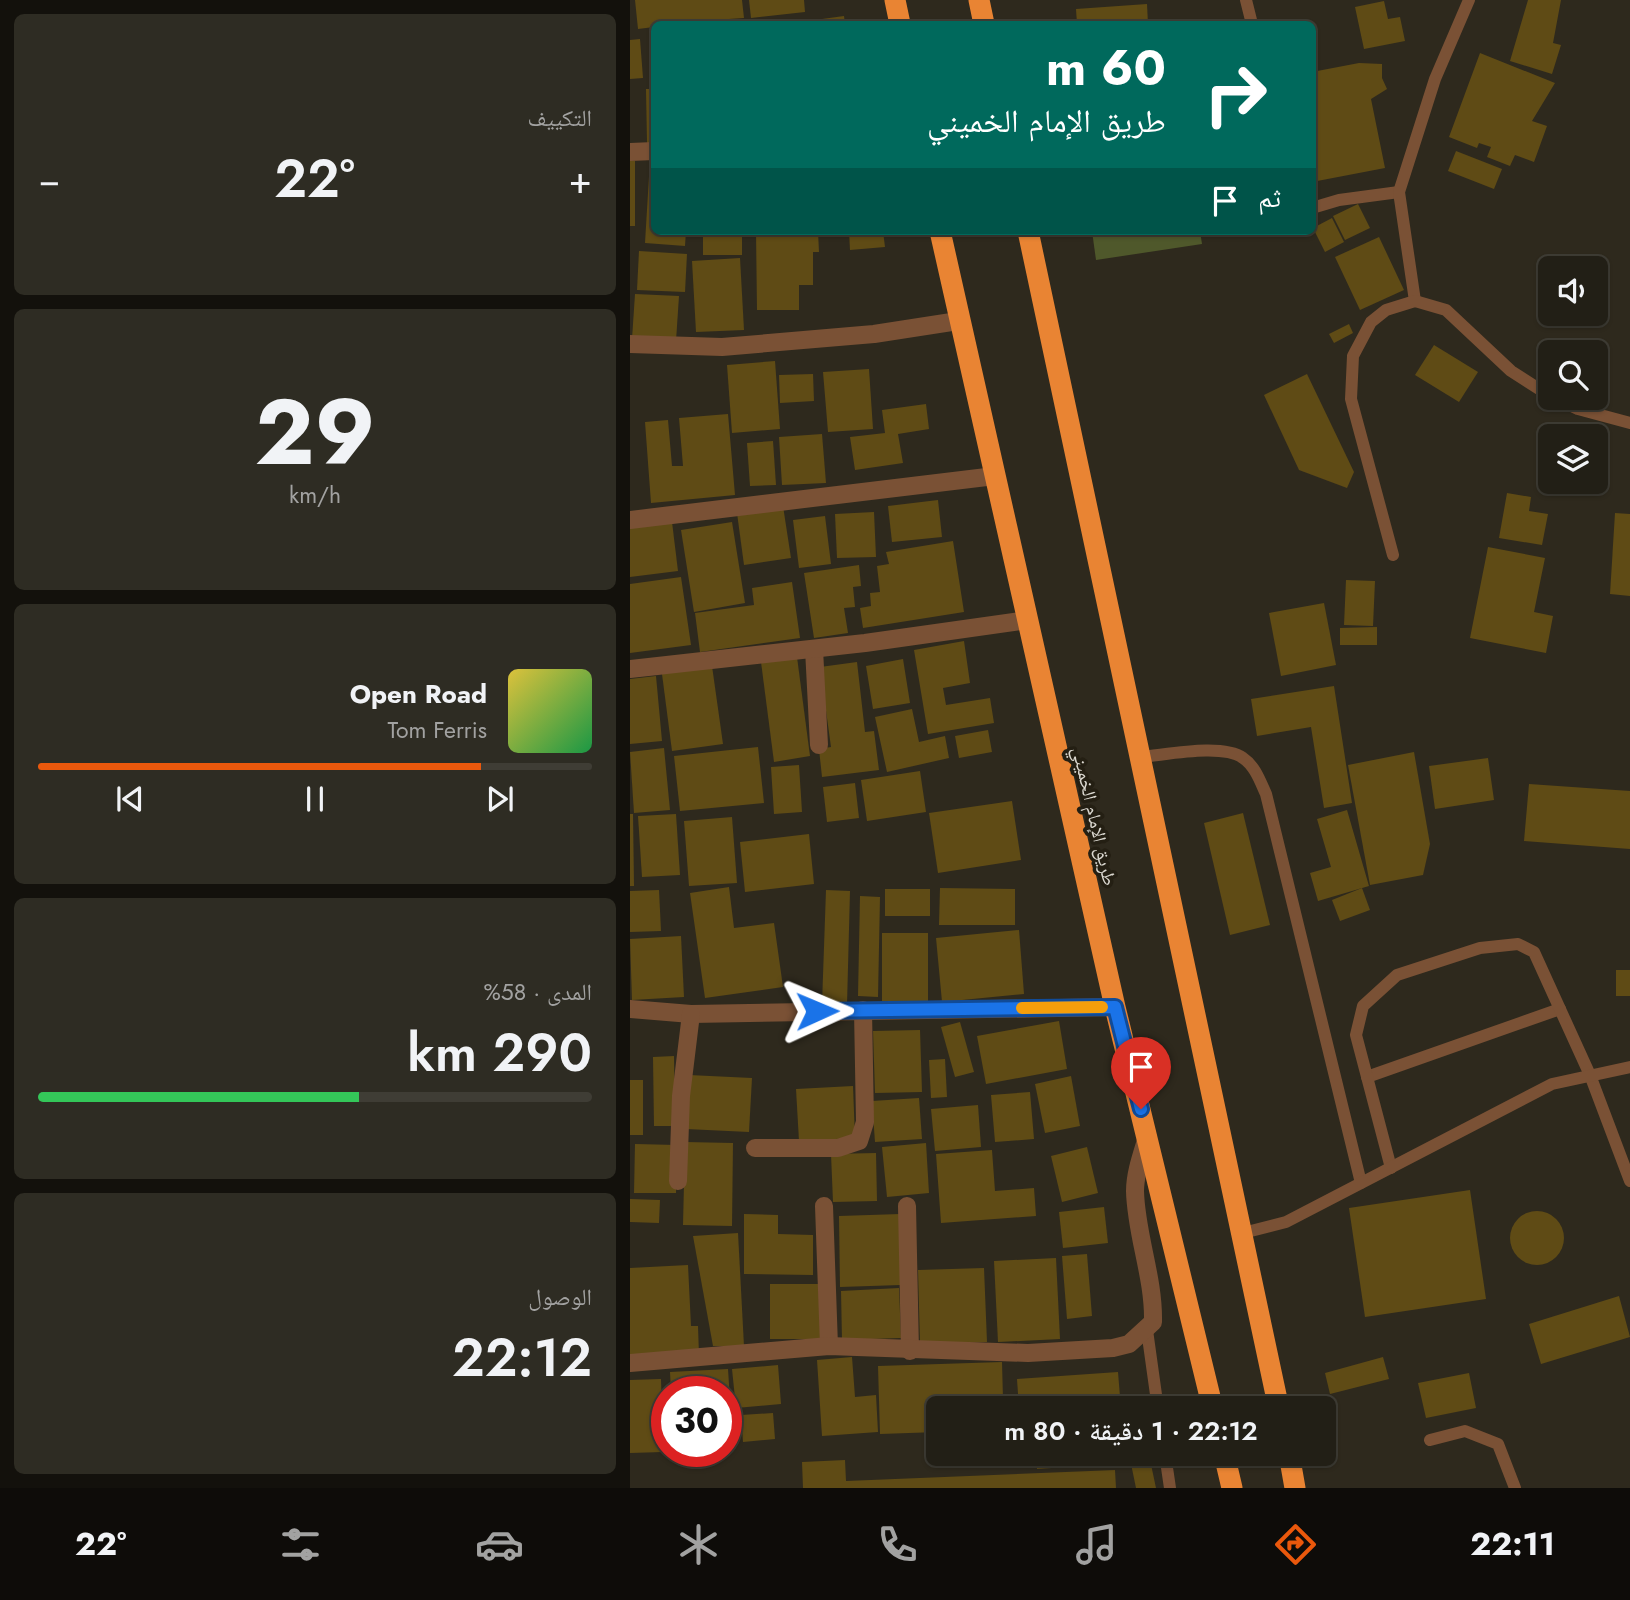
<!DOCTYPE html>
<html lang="ar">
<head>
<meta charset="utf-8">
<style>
	:root { --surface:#221f16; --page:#2e2c23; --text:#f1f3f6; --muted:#a2a2a1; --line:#3f3d35; --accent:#ea580c }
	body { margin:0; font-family:Jost,"Noto Naskh Arabic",sans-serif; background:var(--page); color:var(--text); direction:rtl; height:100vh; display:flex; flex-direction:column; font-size:26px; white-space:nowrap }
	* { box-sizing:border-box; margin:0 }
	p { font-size:23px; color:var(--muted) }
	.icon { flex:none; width:38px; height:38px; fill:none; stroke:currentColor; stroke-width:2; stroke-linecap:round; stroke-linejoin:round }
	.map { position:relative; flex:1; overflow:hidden; direction:ltr }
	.side { display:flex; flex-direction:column; gap:14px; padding:14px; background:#13110c; width:630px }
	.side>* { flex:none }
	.banner { position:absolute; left:21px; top:21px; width:665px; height:214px; border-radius:10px; box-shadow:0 2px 5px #0004,0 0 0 2px var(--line); direction:rtl; background:#00695c; color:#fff; overflow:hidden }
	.controls { position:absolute; left:908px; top:256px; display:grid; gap:14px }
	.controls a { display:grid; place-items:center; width:70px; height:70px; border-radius:10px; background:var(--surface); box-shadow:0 2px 5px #0004,0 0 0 2px var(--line); font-size:35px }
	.speed { position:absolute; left:21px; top:1376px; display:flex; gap:14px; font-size:35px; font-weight:700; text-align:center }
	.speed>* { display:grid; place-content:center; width:91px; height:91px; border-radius:50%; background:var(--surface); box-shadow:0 2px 5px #0004,0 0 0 2px var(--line); line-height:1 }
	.speed .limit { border:10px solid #d22; background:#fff; color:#111 }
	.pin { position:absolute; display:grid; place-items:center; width:60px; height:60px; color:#fff; margin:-72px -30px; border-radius:50% 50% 50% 0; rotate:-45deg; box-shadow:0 0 7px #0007 }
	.pin .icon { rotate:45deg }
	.me { position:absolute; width:77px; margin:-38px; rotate:89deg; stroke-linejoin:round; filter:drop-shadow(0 0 5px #0008) }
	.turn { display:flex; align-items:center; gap:24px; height:147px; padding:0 35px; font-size:32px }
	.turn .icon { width:91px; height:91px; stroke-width:2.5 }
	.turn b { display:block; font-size:49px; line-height:60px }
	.then { display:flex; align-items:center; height:66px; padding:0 35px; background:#0003; gap:14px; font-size:26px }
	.big { font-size:52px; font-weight:600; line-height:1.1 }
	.side .widget { flex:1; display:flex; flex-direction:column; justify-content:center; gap:10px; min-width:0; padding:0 24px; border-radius:10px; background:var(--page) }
	.side .dial { align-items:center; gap:0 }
	.dial b { font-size:91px; line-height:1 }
	.song { display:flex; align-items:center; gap:21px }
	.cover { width:84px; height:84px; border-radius:10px; background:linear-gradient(135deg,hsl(50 70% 55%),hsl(140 70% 35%)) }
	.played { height:7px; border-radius:4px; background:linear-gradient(90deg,var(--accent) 80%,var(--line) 80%) }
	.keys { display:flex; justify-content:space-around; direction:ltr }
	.heat { display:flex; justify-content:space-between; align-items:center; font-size:38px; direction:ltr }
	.charge { height:10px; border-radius:5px; background:linear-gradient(90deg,#34c759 58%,var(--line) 0) }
	.trip { position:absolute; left:296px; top:1396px; width:410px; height:70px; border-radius:10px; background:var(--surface); box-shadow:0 2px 5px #0004,0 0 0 2px var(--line); font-weight:600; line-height:70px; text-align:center; direction:rtl }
	.tabs { display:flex; height:112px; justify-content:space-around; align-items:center; background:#0e0c09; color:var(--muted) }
	.tabs .icon { width:49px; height:49px }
	.tabs .selected { color:var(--accent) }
	.tabs b { font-size:32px; color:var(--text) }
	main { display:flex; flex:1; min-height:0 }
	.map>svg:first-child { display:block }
	.green { fill:#4f582b }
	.building { fill:#5f4b15 }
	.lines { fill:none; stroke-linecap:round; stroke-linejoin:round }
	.lane { stroke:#7a5135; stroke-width:12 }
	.street { stroke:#7a5135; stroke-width:18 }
	.highway { stroke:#e98433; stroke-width:21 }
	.route-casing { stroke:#114b97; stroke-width:18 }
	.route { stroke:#1a73e8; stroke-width:12 }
	.slow { stroke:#f59e0b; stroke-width:12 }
	.labels { text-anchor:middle; stroke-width:7; stroke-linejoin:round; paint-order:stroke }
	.street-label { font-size:19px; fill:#dbd8d0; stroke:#241f13 }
</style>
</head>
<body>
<main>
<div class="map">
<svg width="1000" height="1488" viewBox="0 0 1000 1488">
	<rect width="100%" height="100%" fill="#2e291d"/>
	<!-- green -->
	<path class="green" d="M 462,231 L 570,231 L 572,244 L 466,260 Z"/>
	<!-- building -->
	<g class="building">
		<path d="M 5,0 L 112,0 L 114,18 L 24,24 L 24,27 L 8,29 Z"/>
		<path d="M 119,0 L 174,0 L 175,12 L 121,18 Z"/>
		<path d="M 898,0 L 931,0 L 923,43 L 931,45 L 922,74 L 880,61 Z"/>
		<path d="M 754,1 L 758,19 L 770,17 L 775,41 L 734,49 L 725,7 Z"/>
		<path d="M 517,4 L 518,24 L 447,24 L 446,9 Z"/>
		<path d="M 214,16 L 215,24 L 193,24 L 192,19 Z"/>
		<path d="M 10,39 L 13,78 L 0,79 L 0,40 Z"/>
		<path d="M 850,53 L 925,83 L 902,121 L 917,126 L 904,162 L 885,155 L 880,166 L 857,157 L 861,147 L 849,143 L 847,148 L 819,137 Z"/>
		<path d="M 729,63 L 752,64 L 752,78 L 757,89 L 741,99 L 755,168 L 682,182 L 682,72 Z"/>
		<path d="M 16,89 L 24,89 L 24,143 L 17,143 Z"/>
		<path d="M 826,151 L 872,169 L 864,189 L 818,171 Z"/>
		<rect x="0" y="161" width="5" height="65"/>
		<path d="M 19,176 L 24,176 L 24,231 L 56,231 L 55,246 L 15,243 Z"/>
		<path d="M 728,204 L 740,228 L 715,240 L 703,216 Z"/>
		<path d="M 702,218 L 714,242 L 695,252 L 683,228 Z"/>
		<rect x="73" y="231" width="39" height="24"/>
		<path d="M 126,231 L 188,231 L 189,252 L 183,252 L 183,285 L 169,285 L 169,310 L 127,310 Z"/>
		<path d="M 219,231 L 253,231 L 255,247 L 220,250 Z"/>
		<path d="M 749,237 L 774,290 L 730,310 L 705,257 Z"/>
		<path d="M 9,251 L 57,254 L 55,292 L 7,290 Z"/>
		<path d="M 110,258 L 114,330 L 66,332 L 62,261 Z"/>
		<path d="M 5,294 L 49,296 L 46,341 L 2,339 Z"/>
		<path d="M 719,324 L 723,333 L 704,343 L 699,334 Z"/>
		<path d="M 804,345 L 848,372 L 829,402 L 785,375 Z"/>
		<path d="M 145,361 L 150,429 L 102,433 L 97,365 Z"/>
		<path d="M 239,369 L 243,429 L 198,432 L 193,372 Z"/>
		<path d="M 183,374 L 184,401 L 150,403 L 149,375 Z"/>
		<path d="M 677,374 L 724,472 L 717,488 L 669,470 L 634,395 Z"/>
		<path d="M 296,404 L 299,429 L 268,434 L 273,463 L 225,470 L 220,437 L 255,433 L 252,410 Z"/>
		<path d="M 98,414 L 105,495 L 21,503 L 15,422 L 38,420 L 42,466 L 53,466 L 49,418 Z"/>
		<path d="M 192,434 L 196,483 L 152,485 L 149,437 Z"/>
		<path d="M 143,441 L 146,485 L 120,486 L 117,443 Z"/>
		<path d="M 877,493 L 901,497 L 899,511 L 918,514 L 912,545 L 869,538 Z"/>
		<path d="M 308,500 L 312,537 L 262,542 L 258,506 Z"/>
		<path d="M 153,506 L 161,558 L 114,565 L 107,513 Z"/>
		<path d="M 244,512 L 246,557 L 207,558 L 205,514 Z"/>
		<path d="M 985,513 L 1000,514 L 1000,596 L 980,594 Z"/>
		<path d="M 195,516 L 201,564 L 169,568 L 163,520 Z"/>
		<path d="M 42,522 L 48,571 L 0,577 L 0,528 Z"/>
		<path d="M 102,522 L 115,603 L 64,612 L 51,530 Z"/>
		<path d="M 323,541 L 334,612 L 233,628 L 230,608 L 241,606 L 240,593 L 250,592 L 247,566 L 259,564 L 256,552 Z"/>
		<path d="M 858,547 L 915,558 L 904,612 L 923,616 L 916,653 L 840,638 Z"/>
		<path d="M 229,565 L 231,586 L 223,587 L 225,607 L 214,608 L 218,633 L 184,638 L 174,573 Z"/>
		<path d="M 51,577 L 61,645 L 0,653 L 0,584 Z"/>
		<path d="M 716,580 L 745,581 L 743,626 L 714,625 Z"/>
		<path d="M 162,582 L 170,638 L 70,652 L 65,613 L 124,605 L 122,588 Z"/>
		<path d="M 694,603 L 706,665 L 651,676 L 639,613 Z"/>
		<path d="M 747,627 L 747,645 L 710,645 L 710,628 Z"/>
		<path d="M 334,641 L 340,683 L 313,688 L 316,705 L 360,698 L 364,723 L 298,734 L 284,650 Z"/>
		<path d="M 167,657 L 180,756 L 144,762 L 131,662 Z"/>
		<path d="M 273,659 L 280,703 L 243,709 L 236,666 Z"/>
		<path d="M 227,662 L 235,732 L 244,731 L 249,770 L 192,777 L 189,749 L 201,747 L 190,667 Z"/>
		<path d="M 82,666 L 93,744 L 42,751 L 32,674 Z"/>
		<path d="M 26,676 L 32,741 L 0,744 L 0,679 Z"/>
		<path d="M 704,686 L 722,803 L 694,808 L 681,727 L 627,736 L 621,699 Z"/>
		<path d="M 282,709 L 289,742 L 315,736 L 319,758 L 257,772 L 245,717 Z"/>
		<path d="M 358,730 L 362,752 L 329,758 L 325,736 Z"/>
		<path d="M 128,747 L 134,803 L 50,811 L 44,756 Z"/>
		<path d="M 34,748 L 40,810 L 4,813 L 0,752 Z"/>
		<path d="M 784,752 L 800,844 L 793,875 L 740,885 L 718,765 Z"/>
		<path d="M 858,758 L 864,800 L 805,809 L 799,766 Z"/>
		<path d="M 169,765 L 172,812 L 144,814 L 141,767 Z"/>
		<path d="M 290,771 L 296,812 L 237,821 L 231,780 Z"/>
		<path d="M 225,783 L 229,818 L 197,822 L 193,787 Z"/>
		<path d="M 899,784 L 1000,791 L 1000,849 L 894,841 Z"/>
		<path d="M 382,801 L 391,860 L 308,873 L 299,813 Z"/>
		<path d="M 717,810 L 739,886 L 688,901 L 680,873 L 701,867 L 687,819 Z"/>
		<path d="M 613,813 L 640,925 L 600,935 L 574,823 Z"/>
		<path d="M 0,814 L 3,814 L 4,886 L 0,886 Z"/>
		<path d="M 46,814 L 50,875 L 12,877 L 8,816 Z"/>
		<path d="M 102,817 L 107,883 L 59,886 L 54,821 Z"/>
		<path d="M 179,834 L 184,884 L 115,892 L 110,842 Z"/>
		<path d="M 99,887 L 104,928 L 144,923 L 153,987 L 75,998 L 60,893 Z"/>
		<path d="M 310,888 L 385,889 L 385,925 L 309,925 Z"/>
		<path d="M 732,888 L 740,910 L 710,921 L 702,900 Z"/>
		<rect x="255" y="889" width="45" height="27"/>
		<path d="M 29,890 L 31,931 L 0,932 L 0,891 Z"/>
		<path d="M 196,890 L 220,891 L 217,1005 L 192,1004 Z"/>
		<path d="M 230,896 L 250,897 L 248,997 L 228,996 Z"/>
		<path d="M 389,930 L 394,994 L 312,1002 L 306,938 Z"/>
		<rect x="252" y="933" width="46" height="68"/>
		<path d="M 51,936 L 54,997 L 2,1000 L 0,939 Z"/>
		<rect x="986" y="970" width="14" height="26"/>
		<path d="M 429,1021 L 437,1069 L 356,1084 L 347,1036 Z"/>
		<path d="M 330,1022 L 344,1072 L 325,1077 L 311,1027 Z"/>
		<path d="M 290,1030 L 292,1092 L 245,1093 L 243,1031 Z"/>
		<path d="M 44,1056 L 45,1126 L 24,1126 L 23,1057 Z"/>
		<path d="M 315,1059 L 317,1097 L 301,1098 L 299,1060 Z"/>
		<path d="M 59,1075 L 122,1078 L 119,1132 L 56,1129 Z"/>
		<path d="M 441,1076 L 450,1126 L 415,1133 L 405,1084 Z"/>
		<rect x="0" y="1080" width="13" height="55"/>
		<path d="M 223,1086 L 225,1138 L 169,1141 L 166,1089 Z"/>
		<path d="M 400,1092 L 404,1139 L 365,1142 L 361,1095 Z"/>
		<path d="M 289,1098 L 292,1139 L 245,1142 L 242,1101 Z"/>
		<path d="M 348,1105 L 351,1147 L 305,1151 L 301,1109 Z"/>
		<path d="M 55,1142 L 103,1143 L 102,1226 L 53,1225 Z"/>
		<path d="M 296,1143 L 299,1193 L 257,1197 L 252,1147 Z"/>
		<path d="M 5,1144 L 47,1145 L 46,1193 L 4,1193 Z"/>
		<path d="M 457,1147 L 468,1193 L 432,1202 L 421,1156 Z"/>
		<path d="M 362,1150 L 365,1191 L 404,1188 L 406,1216 L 311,1223 L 306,1154 Z"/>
		<path d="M 246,1153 L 247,1201 L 203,1202 L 201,1154 Z"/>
		<path d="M 840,1190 L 856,1299 L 735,1317 L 719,1208 Z"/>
		<path d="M 0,1199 L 30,1200 L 29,1223 L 0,1222 Z"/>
		<path d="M 474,1207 L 478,1243 L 433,1248 L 429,1212 Z"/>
		<circle cx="907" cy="1238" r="27"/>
		<path d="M 114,1214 L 148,1215 L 148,1234 L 183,1235 L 183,1275 L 114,1274 Z"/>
		<path d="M 270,1214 L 271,1285 L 210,1287 L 209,1216 Z"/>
		<path d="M 108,1233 L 114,1346 L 83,1346 L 63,1236 Z"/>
		<path d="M 457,1254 L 462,1316 L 437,1319 L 432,1256 Z"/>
		<path d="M 426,1258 L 430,1339 L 368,1342 L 364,1261 Z"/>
		<path d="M 58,1265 L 61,1326 L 68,1326 L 69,1355 L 0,1358 L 0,1268 Z"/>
		<path d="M 354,1268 L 357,1342 L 290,1344 L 288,1270 Z"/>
		<path d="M 140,1284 L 194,1284 L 193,1339 L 140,1339 Z"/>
		<path d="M 269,1288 L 271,1338 L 212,1340 L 211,1291 Z"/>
		<path d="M 989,1296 L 1000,1337 L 911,1364 L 899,1324 Z"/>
		<path d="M 222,1357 L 225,1397 L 246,1395 L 248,1432 L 192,1436 L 187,1360 Z"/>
		<path d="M 753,1357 L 759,1379 L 700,1394 L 695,1373 Z"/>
		<path d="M 372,1362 L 373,1399 L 387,1399 L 388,1409 L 308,1409 L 308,1432 L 250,1434 L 248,1366 Z"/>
		<path d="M 148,1365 L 151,1404 L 106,1408 L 102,1369 Z"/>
		<path d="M 98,1369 L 103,1444 L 96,1445 L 96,1391 L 41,1391 L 40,1372 Z"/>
		<path d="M 488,1372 L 491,1409 L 389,1409 L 387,1379 Z"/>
		<path d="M 839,1373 L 846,1408 L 796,1418 L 788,1383 Z"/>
		<path d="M 31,1379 L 33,1452 L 0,1453 L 0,1380 Z"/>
		<path d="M 143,1413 L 145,1439 L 113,1442 L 111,1415 Z"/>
		<path d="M 406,1454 L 494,1454 L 495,1463 L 407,1469 Z"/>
		<path d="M 519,1455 L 526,1488 L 506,1488 L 500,1459 Z"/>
		<path d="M 215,1460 L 216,1481 L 485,1470 L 486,1488 L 173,1488 L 172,1462 Z"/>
	</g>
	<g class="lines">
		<!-- lane -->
		<g class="lane">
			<path d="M 616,0 L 622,24"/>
			<path d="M 682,208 L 709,200 L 769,192"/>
			<path d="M 785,301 L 769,192 L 805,79 L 839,0"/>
			<path d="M 923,397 L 948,409 L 1000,423"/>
			<path d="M 763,555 L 721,399 L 723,356 L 741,322 L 756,310 L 785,301 L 816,310 L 881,371 L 920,396"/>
			<path d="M 510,757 C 536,755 592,743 613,758 C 625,766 630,781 636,794 L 731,1183"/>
			<path d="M 737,1077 L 930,1009"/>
			<path d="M 761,1168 L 726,1035 L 733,1006 L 767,975 L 850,948 L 888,944 L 904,952 L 960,1075 L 1000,1181"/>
			<path d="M 613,1233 L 656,1222 L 922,1084 L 1000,1067"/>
			<path d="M 517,1330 L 528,1409"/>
			<path d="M 800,1440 L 835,1431 L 868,1444 L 885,1488"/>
			<path d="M 535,1454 L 540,1488"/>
		</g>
		<!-- street -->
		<g class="street">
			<path d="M 0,152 L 24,151"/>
			<path d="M 0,344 L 92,347 L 244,334 L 328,321"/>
			<path d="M 0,520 L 365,476"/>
			<path d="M 184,649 L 189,745"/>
			<path d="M 0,669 L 235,643 L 398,620"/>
			<path d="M 0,1009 L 61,1014 L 485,1007"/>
			<path d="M 125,1148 L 208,1148 L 229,1141 L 235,1122 L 233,1010"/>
			<path d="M 48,1181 L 51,1096 L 61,1014"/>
			<path d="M 194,1206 L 199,1346"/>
			<path d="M 277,1206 L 280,1351"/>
			<path d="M 0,1363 L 199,1346 L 398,1353 L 483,1348 L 499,1344 L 523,1322 C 524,1277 506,1235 505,1191 C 505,1173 512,1154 517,1137"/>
		</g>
		<!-- highway -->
		<g class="highway">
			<path d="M 265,0 L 270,24"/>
			<path d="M 349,0 L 354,24"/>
			<path d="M 310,231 L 485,1007 L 583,1409"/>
			<path d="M 398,231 L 649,1409"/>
			<path d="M 594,1454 L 602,1488"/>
			<path d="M 659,1454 L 665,1488"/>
		</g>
	</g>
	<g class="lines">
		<defs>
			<path id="route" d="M 187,1011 L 485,1007 L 511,1109"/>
		</defs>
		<!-- route casing -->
		<use href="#route" class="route-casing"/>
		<!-- route -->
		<use href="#route" class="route"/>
		<!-- slow -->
		<path class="slow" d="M 392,1008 L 472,1007"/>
	</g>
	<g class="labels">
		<!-- street labels -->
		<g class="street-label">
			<text transform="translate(465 816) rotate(77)" y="7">طريق الإمام الخميني</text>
		</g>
	</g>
</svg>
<div class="controls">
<a><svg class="icon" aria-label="sound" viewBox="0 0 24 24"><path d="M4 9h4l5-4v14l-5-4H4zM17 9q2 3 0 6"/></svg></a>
<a><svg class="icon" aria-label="search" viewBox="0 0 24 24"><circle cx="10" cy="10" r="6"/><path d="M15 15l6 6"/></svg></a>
<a><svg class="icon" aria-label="layers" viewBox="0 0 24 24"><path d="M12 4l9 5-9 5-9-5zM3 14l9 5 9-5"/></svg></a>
</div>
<div class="speed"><div class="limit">30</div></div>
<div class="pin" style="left:511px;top:1109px;background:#d93025"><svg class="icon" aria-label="arrive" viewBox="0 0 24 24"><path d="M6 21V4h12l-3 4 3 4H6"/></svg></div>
<svg class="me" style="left:187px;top:1011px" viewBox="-20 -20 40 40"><path d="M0-17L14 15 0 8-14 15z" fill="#1a73e8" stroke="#fff" stroke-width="4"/></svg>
<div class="trip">22:12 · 1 دقيقة · 80 m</div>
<div class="banner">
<div class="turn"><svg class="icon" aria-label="right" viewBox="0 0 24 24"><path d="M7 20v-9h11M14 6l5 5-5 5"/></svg><div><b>60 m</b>طريق الإمام الخميني</div></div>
<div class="then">ثم<svg class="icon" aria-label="arrive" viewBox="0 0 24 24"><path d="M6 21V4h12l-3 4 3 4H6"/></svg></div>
</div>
</div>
<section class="side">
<div class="widget"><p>التكييف</p>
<div class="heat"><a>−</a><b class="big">22°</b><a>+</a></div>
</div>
<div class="widget dial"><b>29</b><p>km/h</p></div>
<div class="widget">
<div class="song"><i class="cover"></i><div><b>Open Road</b><p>Tom Ferris</p></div></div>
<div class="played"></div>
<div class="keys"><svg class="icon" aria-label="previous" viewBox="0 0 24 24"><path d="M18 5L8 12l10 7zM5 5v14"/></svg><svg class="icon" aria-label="pause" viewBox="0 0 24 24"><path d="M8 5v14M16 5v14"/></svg><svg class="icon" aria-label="next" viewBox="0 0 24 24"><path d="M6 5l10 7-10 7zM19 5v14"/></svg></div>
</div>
<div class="widget"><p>المدى · 58%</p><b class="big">290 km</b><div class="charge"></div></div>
<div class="widget"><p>الوصول</p><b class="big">22:12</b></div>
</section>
</main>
<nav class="tabs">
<b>22:11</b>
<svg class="icon selected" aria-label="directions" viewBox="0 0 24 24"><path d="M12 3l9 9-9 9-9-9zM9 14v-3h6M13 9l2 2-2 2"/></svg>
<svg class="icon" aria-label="music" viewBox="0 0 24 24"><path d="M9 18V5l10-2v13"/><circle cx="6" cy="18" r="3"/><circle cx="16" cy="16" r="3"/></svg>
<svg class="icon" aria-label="phone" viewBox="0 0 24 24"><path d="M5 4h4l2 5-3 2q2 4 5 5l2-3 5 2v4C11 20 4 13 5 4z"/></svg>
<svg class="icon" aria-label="climate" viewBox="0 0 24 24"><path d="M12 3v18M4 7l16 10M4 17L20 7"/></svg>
<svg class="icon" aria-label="car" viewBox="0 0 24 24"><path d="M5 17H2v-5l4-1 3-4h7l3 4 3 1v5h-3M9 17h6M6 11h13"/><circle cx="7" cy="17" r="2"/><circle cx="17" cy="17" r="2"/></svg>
<svg class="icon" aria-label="filters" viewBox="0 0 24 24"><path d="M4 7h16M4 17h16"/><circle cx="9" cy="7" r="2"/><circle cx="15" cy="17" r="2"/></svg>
<b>22°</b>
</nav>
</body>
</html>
